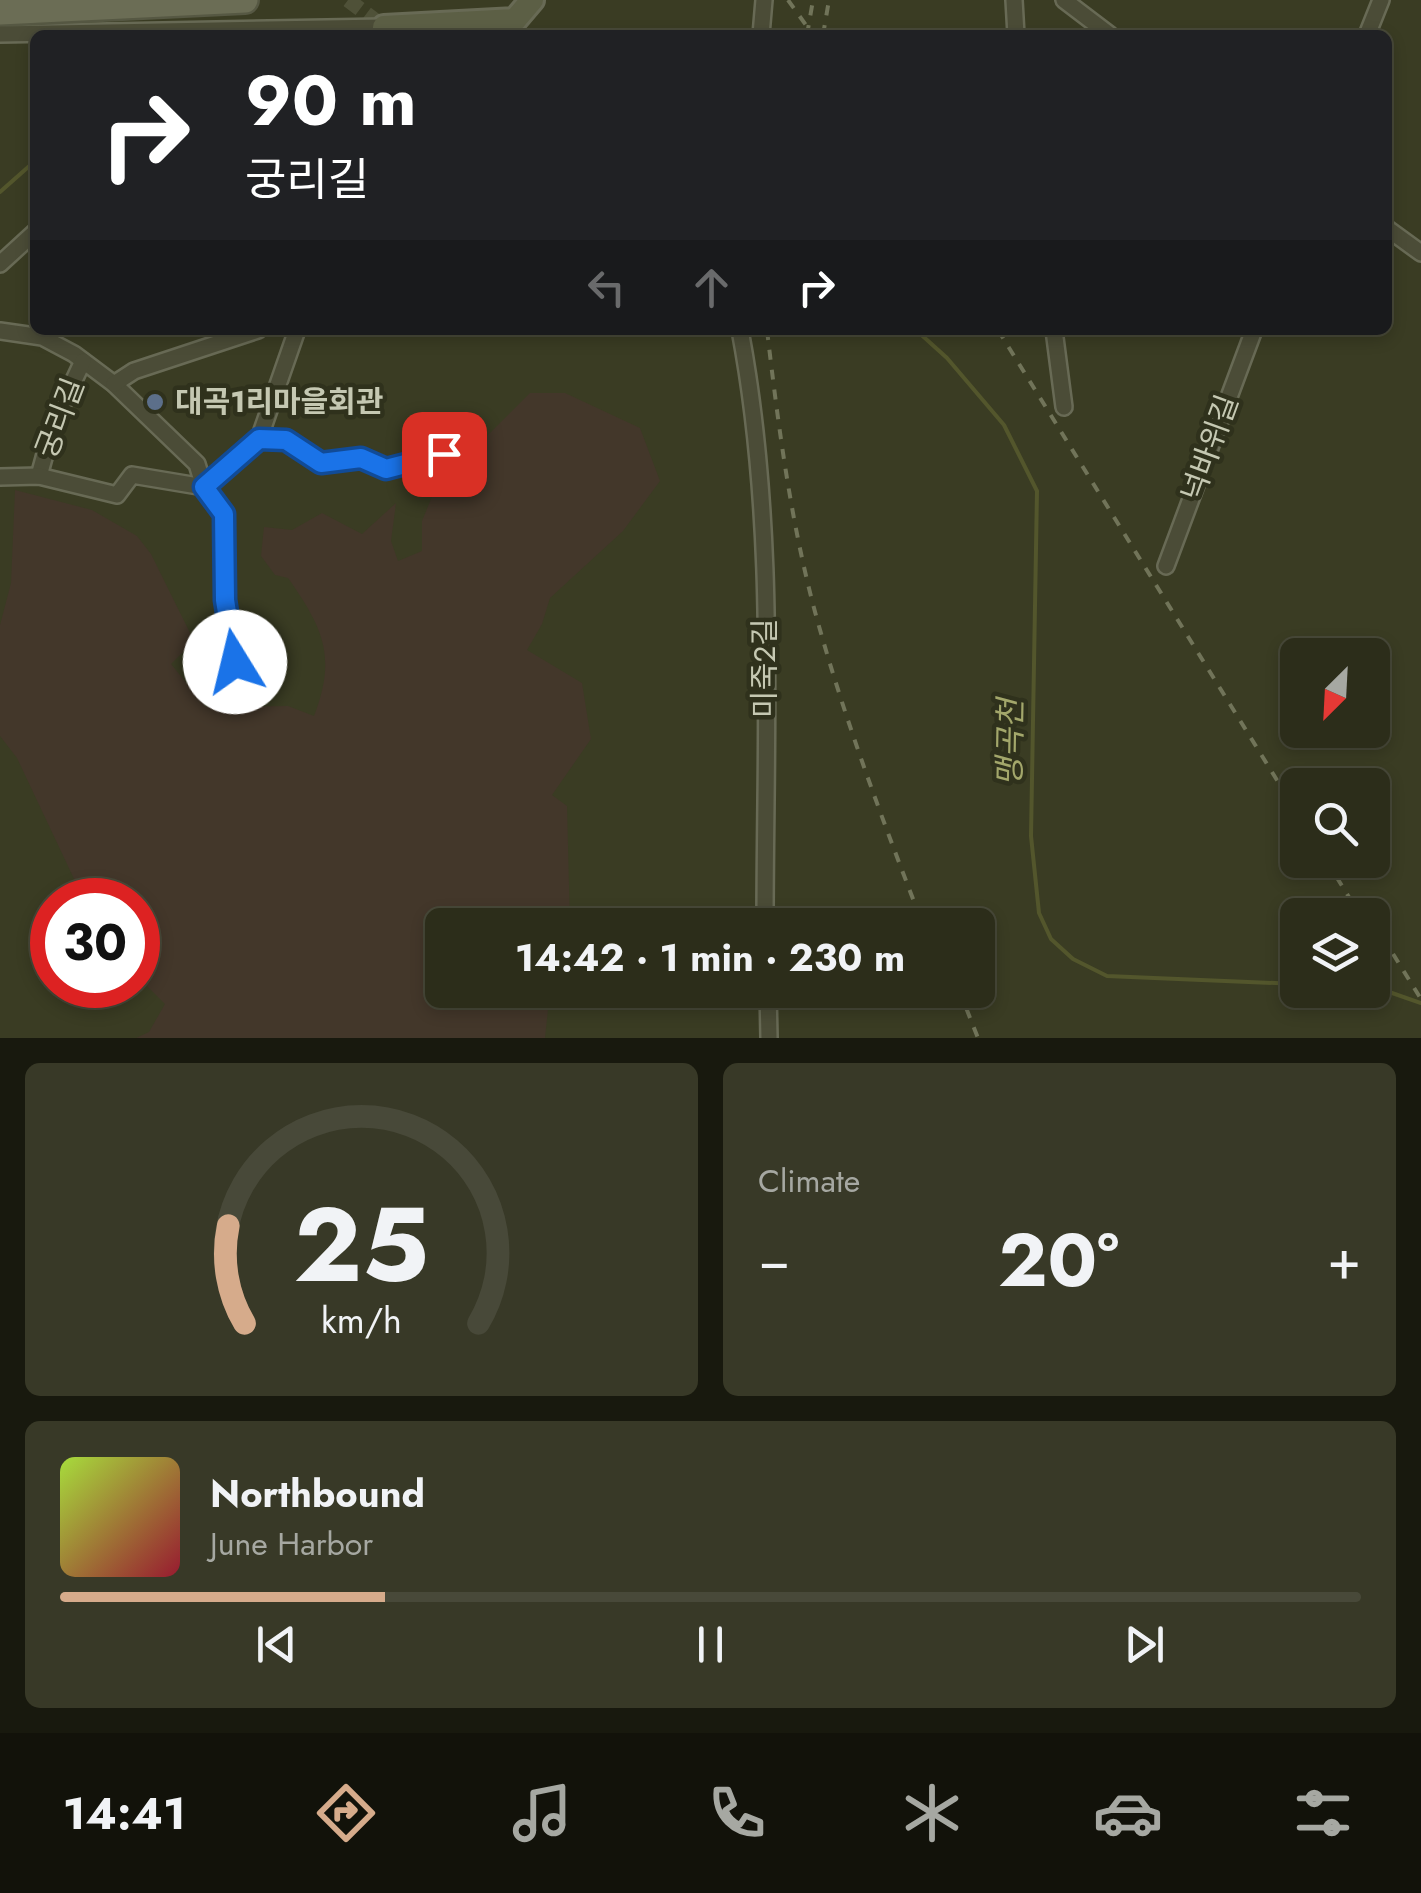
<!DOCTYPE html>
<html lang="en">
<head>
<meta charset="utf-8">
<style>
	:root { --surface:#2c2d1a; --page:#383927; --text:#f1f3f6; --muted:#a6a8a2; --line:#484939; --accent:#d6ab8b }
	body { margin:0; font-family:Jost,"Noto Sans KR",sans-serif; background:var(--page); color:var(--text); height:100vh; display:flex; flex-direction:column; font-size:38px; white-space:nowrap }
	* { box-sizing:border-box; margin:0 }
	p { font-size:32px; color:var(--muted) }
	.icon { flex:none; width:55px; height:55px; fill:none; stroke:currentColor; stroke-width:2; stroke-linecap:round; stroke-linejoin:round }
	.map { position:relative; height:1038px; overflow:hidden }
	.sheet { display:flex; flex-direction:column; gap:25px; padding:25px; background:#18190e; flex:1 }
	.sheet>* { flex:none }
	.guide { position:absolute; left:30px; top:30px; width:1362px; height:305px; border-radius:15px; box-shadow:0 5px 15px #0003,0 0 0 2px var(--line); background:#202124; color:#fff; overflow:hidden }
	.needle { width:65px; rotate:204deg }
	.tools { position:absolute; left:1280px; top:638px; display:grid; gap:20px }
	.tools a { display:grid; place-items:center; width:110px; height:110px; border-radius:15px; background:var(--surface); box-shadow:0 5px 15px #0003,0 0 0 2px var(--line); font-size:50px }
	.speed { position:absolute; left:30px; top:878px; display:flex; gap:20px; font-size:50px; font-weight:700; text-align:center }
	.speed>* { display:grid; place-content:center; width:130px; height:130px; border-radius:50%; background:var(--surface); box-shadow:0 5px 15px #0003,0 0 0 2px var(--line); line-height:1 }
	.speed .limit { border:15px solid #d22; background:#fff; color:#111 }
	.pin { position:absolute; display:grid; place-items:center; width:85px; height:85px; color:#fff; margin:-42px; border-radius:20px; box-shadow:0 5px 15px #0006 }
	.me { position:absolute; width:110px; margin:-55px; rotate:351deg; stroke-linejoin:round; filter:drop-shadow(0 0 8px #0008) }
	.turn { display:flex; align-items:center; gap:35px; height:210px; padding:0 50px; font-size:45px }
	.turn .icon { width:130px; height:130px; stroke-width:2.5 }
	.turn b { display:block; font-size:70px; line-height:85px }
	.lanes { display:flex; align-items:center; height:95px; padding:0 50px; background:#0003; justify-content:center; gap:50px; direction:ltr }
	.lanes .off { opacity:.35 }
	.big { font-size:75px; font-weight:700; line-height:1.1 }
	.sheet .widget { flex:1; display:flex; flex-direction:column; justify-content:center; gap:15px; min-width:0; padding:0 35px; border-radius:15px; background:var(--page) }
	.sheet .dial { align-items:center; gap:0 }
	.dial svg { height:260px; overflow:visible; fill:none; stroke:var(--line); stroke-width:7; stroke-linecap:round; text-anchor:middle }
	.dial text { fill:var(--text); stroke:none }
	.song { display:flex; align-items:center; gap:30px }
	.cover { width:120px; height:120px; border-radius:15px; background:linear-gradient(135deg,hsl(80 70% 55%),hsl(350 70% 35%)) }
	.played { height:10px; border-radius:5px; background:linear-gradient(90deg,var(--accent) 25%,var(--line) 25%) }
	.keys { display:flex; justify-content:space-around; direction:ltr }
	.heat { display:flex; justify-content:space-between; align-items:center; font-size:55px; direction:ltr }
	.sheet .tiles { flex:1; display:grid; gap:25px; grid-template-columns:1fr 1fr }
	.widget:last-child { grid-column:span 2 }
	.trip { position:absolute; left:425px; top:908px; width:570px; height:100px; border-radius:15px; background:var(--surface); box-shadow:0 5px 15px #0003,0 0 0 2px var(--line); font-weight:700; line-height:100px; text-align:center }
	.tabs { display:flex; height:160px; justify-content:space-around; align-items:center; background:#12120a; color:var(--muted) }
	.tabs .icon { width:70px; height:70px }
	.tabs .current { color:var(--accent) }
	.tabs b { font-size:45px; color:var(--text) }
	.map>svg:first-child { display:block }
	.green { fill:#43372a }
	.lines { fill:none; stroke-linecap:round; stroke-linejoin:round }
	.stream { stroke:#53562c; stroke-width:4 }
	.street-tunnel { stroke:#4f5138; stroke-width:15; stroke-dasharray:15 8; stroke-linecap:butt }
	.street-casing { stroke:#686a55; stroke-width:20 }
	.secondary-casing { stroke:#686a55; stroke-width:28 }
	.primary-casing { stroke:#565843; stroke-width:30 }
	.street { stroke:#4b4c37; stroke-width:15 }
	.secondary { stroke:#5c5f45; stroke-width:22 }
	.primary { stroke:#6b6d55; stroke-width:25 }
	.rail { stroke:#717459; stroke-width:4; stroke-dasharray:10 10; stroke-linecap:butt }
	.route-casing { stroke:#114b97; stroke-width:25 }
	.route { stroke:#1a73e8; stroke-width:18 }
	.service-dot { fill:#5c6f8a; stroke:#2f311c; stroke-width:4 }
	.labels { text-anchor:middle; stroke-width:9; stroke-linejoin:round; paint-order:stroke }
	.poi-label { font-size:30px; font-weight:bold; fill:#c5c8b2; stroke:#2f311c; text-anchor:start }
	.street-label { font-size:30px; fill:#c5c8b2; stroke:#2f311c }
	.water-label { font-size:32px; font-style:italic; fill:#a3a76b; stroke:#2f311c }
</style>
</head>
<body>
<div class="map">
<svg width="1421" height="1038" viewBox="0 0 1421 1038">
	<rect width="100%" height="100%" fill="#3a3c23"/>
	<!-- green -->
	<path class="green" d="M 530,393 L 565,393 L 640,428 L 660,481 L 623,531 L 550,598 L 542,624 L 527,650 L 582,683 L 591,739 L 552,795 L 567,806 L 570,925 L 442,925 L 442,990 L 560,990 L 549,1000 L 545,1038 L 136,1038 L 149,1032 L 165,1004 L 138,977 L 138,900 L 84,900 L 17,758 L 0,736 L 0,625 L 11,583 L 15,490 L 92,510 L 137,536 L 151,554 L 194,641 L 171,664 L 206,707 L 288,706 L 314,716 C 337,656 323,628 288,578 L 275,575 L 261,556 L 264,527 L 292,530 L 322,513 L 362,534 L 396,503 L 391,541 L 398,561 L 422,551 L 422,521 L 436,487 Z"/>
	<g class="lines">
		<!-- stream -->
		<g class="stream">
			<path d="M 0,192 L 35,161"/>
			<path d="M 916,330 L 947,358 L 1004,425 L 1037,491 L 1031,836 L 1039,913 L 1051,939 L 1073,959 L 1107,976 L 1298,984"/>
			<path d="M 1372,986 L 1421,1003"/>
		</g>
		<!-- street-tunnel -->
		<path class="street-tunnel" d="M 348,0 L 384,27"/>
		<defs>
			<g id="street">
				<path d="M 1014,0 L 1016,35"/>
				<path d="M 1064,0 L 1110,35"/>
				<path d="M 0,34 L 384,27 L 384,33"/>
				<path d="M 761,35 L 764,0"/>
				<path d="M 1367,35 L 1381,0"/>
				<path d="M 1388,229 L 1421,253"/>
				<path d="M 0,264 L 35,232"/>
				<path d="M 740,330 C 777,525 765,727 765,925"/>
				<path d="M 1054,330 L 1064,407"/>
				<path d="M 0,331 L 42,337 L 74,354 L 114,384 L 197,464 L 204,487 L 224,513 L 225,601 L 235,661"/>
				<path d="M 114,384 L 134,371 L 258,330"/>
				<path d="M 259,439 L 286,440 L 321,463 L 361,458 L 386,469 L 444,455"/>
				<path d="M 39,476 L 53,425 L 83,361"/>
				<path d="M 0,477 L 39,476 L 117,495 L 132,475 L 204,487 L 259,439 L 297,330"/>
				<path d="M 1166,566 L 1254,330"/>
				<path d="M 768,990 L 769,1038"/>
			</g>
			<path id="secondary" d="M 384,27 L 515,20 L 532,0"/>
			<path id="primary" d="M 0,12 L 245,0"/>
		</defs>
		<!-- street casing -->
		<use href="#street" class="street-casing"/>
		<!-- secondary casing -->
		<use href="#secondary" class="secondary-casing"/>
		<!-- primary casing -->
		<use href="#primary" class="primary-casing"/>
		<!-- street -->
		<use href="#street" class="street"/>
		<!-- secondary -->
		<use href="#secondary" class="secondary"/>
		<!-- primary -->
		<use href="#primary" class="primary"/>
		<!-- rail -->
		<g class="rail">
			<path d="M 788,0 L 813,35"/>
			<path d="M 807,35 L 813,0"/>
			<path d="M 823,35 L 829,0"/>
			<path d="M 767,330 C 778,423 790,517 814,608 C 843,716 883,821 923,925"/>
			<path d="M 998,330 L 1298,814"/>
			<path d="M 1326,860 L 1360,915"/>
			<path d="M 1372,920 L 1421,999"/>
			<path d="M 959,990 L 978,1038"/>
		</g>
	</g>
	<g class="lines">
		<defs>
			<path id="route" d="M 235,662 L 225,600 L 224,514 L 204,487 L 259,439 L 286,440 L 321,463 L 361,458 L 386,469 L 444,454"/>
		</defs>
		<!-- route casing -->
		<use href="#route" class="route-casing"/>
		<!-- route -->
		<use href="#route" class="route"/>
	</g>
	<!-- markers -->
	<circle class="service-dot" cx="155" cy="402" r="10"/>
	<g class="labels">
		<!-- poi labels -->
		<g class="poi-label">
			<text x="175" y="412">대곡1리마을회관</text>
		</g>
		<!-- street labels -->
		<g class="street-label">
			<text transform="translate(60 418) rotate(-69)" y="10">궁리길</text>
			<text transform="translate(1210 448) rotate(-70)" y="10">넉바위길</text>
			<text transform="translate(765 668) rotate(-90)" y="10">미죽2길</text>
		</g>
		<!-- water labels -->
		<g class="water-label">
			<text transform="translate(1010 743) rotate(-89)" y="11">맹곡천</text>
		</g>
	</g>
</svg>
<div class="tools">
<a><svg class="needle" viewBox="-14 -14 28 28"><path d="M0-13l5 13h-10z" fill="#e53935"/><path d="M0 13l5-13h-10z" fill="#a6a8a2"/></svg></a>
<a><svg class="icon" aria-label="search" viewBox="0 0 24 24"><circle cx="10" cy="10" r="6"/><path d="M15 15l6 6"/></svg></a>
<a><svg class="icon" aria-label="layers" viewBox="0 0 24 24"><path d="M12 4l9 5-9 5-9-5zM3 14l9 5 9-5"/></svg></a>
</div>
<div class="speed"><div class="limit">30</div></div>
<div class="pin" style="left:444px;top:454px;background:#d93025"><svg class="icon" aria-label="arrive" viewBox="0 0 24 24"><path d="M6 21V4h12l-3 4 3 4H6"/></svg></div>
<svg class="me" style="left:235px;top:662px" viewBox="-20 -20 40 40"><circle r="19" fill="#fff"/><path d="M0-13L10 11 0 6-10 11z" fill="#1a73e8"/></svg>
<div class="trip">14:42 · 1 min · 230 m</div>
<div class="guide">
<div class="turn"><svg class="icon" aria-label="right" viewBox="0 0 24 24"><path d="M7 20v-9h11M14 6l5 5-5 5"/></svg><div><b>90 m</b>궁리길</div></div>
<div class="lanes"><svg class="icon off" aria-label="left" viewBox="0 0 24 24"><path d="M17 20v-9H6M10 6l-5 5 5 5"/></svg><svg class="icon off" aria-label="ahead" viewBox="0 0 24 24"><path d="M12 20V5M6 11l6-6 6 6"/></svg><svg class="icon" aria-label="right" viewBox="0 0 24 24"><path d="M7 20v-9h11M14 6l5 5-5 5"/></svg></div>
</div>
</div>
<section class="sheet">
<div class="tiles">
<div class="widget dial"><svg viewBox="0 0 100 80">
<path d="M14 69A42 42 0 1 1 86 69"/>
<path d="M14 69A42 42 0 0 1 9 39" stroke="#d6ab8b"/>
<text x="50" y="56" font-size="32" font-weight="700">25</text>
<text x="50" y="72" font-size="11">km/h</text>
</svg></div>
<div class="widget"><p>Climate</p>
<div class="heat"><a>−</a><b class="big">20°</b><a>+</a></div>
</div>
<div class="widget">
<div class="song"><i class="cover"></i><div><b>Northbound</b><p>June Harbor</p></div></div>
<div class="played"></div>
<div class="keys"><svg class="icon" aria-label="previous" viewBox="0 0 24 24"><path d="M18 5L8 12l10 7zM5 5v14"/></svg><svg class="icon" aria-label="pause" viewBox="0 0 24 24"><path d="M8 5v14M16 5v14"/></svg><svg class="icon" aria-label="next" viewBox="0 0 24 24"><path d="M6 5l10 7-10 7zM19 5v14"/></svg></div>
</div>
</div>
</section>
<nav class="tabs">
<b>14:41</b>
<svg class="icon current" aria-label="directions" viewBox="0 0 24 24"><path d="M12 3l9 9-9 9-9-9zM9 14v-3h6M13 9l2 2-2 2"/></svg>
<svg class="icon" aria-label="music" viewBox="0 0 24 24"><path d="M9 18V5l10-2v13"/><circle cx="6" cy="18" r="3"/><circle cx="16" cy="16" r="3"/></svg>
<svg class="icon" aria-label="phone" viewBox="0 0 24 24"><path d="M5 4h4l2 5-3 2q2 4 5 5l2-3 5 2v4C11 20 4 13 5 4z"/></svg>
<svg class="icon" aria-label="climate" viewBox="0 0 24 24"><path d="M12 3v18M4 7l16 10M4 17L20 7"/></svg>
<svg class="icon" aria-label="car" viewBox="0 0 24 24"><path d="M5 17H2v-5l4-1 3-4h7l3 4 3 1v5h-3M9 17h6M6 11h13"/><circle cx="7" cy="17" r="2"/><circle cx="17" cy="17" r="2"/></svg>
<svg class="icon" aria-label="filters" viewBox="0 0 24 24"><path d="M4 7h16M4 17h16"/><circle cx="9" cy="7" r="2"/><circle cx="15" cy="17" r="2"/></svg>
</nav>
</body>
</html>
